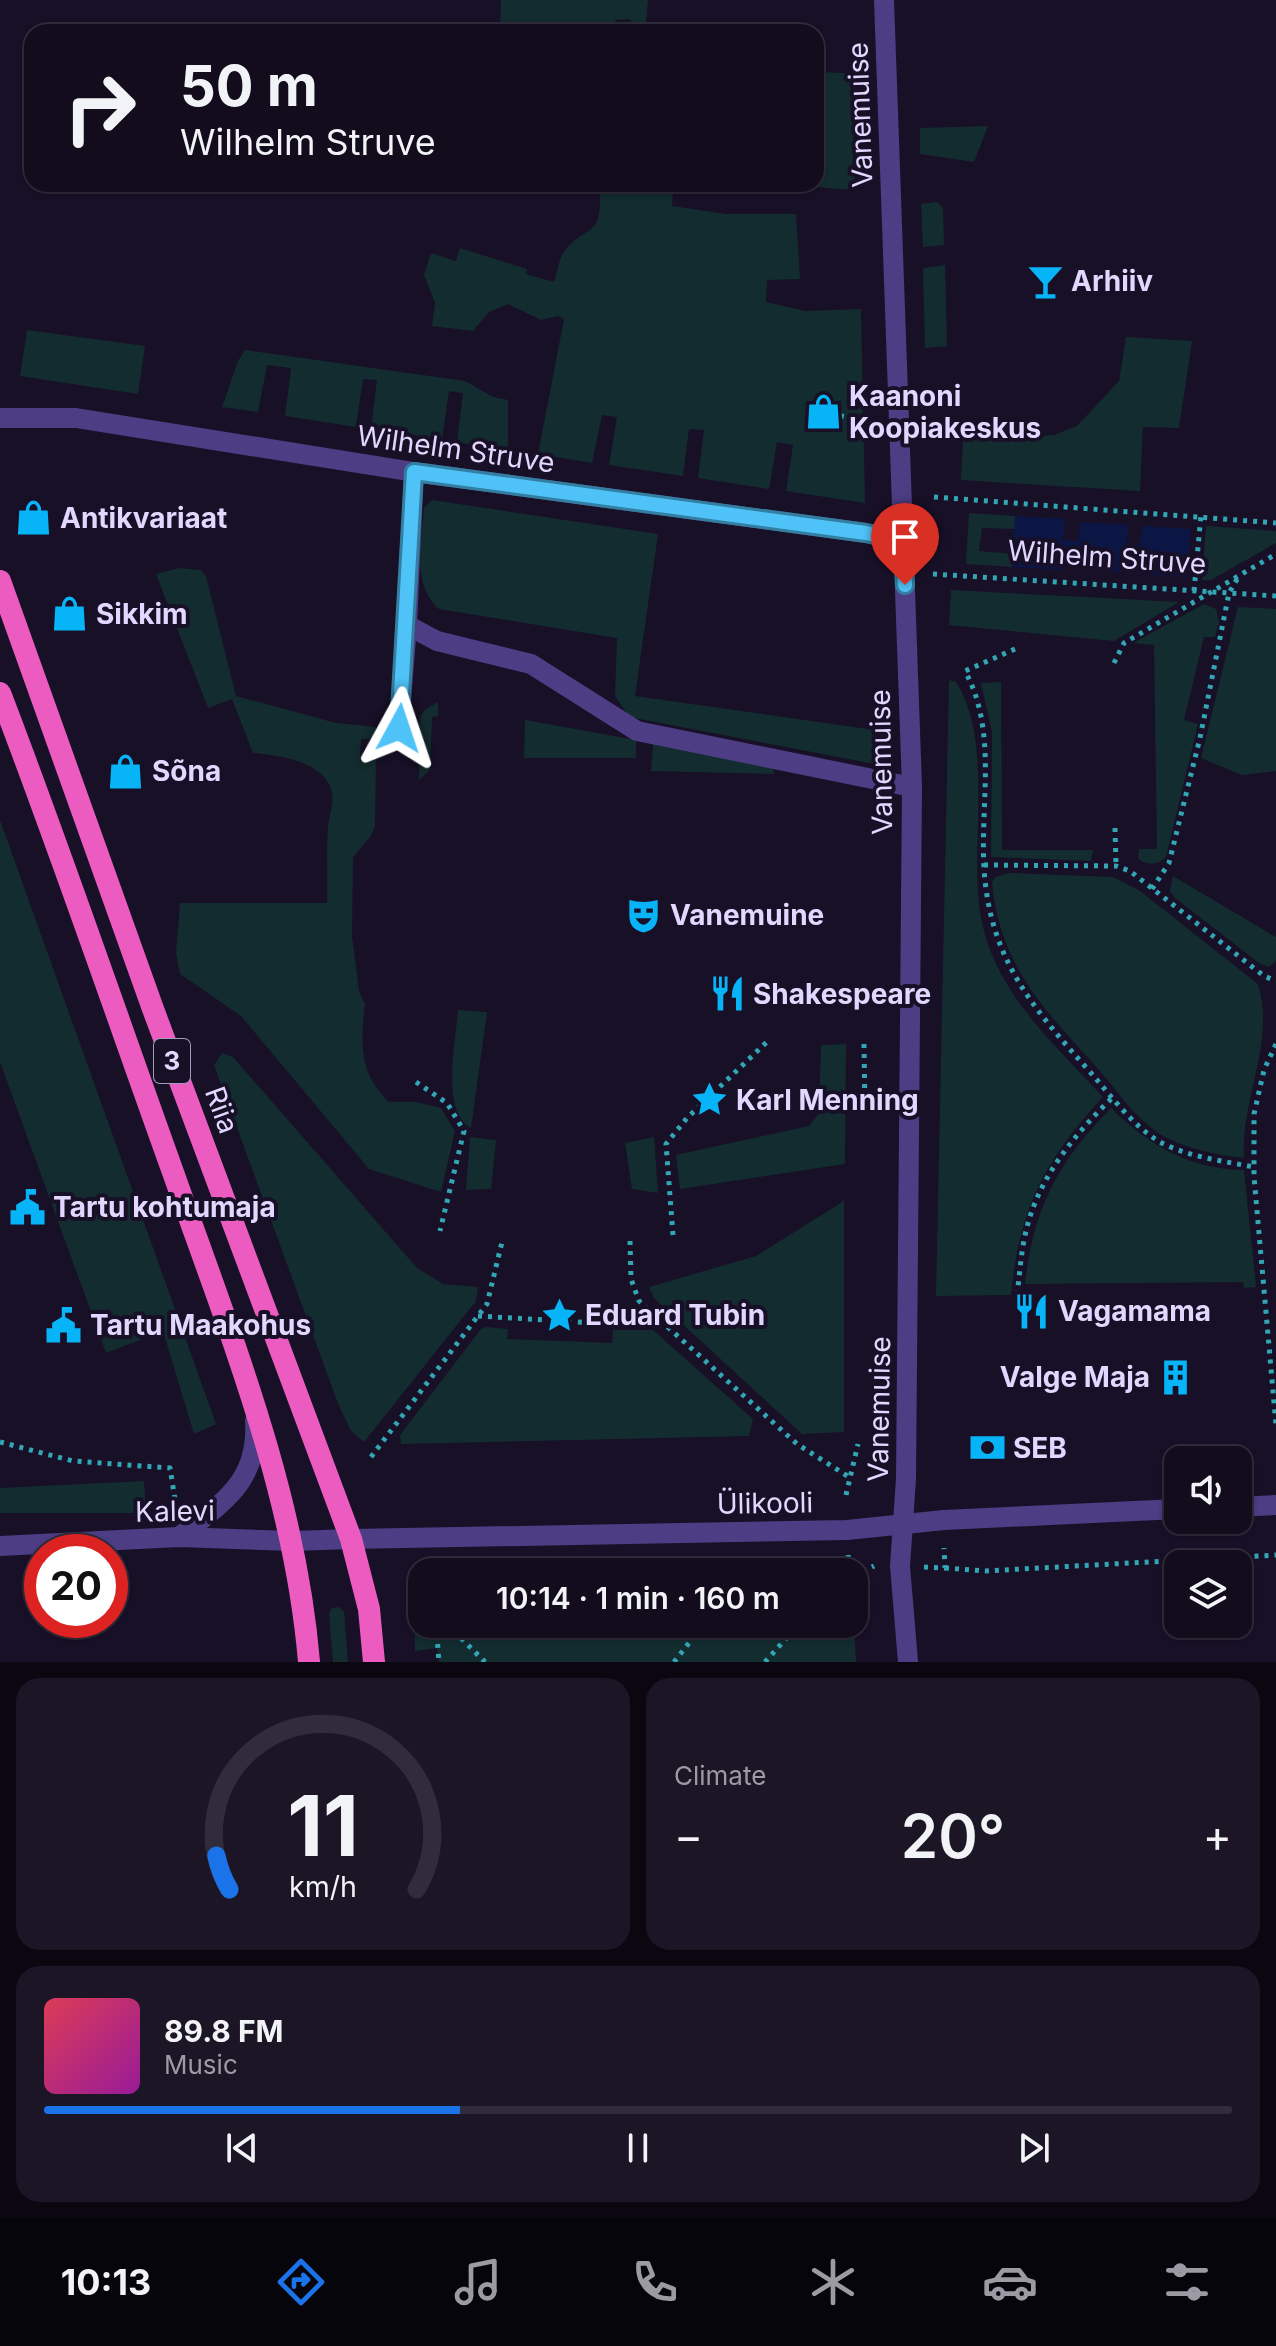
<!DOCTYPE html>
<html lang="en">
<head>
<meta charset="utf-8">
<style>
	:root { --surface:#120c1d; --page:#1b1526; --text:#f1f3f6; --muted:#9c9ba4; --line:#312c3b; --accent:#1a73e8 }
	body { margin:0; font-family:Inter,sans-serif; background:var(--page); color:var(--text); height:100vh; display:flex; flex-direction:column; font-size:30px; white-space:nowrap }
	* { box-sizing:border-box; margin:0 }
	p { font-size:26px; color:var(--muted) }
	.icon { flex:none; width:44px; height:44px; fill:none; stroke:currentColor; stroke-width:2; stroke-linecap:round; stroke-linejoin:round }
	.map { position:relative; height:1662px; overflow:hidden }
	.side { display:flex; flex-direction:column; gap:16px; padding:16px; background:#0a0710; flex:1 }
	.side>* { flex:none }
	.guide { position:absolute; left:24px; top:24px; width:800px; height:168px; border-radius:24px; box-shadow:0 2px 6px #0004,0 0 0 2px var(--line); background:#120c1d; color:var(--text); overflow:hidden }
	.tools { position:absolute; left:1164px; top:1446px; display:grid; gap:16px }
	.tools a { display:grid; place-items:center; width:88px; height:88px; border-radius:16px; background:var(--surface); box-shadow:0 2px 6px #0004,0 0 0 2px var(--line); font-size:40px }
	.speed { position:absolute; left:24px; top:1534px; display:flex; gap:16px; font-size:40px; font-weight:700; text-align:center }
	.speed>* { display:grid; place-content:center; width:104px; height:104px; border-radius:50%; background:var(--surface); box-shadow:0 2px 6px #0004,0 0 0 2px var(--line); line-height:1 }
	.speed .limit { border:12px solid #d22; background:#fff; color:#111 }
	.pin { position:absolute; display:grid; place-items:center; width:68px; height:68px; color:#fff; margin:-82px -34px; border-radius:50% 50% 50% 0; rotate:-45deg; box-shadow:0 0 8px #0007 }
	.pin .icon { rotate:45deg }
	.me { position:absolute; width:88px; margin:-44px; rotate:5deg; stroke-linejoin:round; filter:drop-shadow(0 0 6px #0008) }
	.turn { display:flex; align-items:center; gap:28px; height:168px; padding:0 24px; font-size:36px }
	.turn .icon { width:104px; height:104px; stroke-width:2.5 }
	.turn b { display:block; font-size:56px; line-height:68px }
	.big { font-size:60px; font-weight:600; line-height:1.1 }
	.side .tile { flex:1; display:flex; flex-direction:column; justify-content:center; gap:12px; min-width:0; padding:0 28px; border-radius:24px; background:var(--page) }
	.side .dial { align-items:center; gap:0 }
	.dial svg { height:208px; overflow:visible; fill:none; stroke:var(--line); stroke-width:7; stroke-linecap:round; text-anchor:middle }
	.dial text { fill:var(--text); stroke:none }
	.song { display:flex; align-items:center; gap:24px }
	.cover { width:96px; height:96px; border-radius:12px; background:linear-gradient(135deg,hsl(350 70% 55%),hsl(300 70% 35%)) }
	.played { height:8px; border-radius:4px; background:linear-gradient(90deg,var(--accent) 35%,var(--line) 35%) }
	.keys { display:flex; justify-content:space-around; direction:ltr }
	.heat { display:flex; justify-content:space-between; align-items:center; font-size:44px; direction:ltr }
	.side .tiles { flex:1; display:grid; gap:16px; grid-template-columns:1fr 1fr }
	.tile:last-child { grid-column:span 2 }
	.trip { position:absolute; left:408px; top:1558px; width:460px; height:80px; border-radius:24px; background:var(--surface); box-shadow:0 2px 6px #0004,0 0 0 2px var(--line); font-weight:600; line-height:80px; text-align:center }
	.tabs { display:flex; height:128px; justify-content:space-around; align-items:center; background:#07050c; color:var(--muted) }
	.tabs .icon { width:56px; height:56px }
	.tabs .on { color:var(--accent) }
	.tabs b { font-size:36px; color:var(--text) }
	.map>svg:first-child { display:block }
	.green { fill:#132c30 }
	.water { fill:#0c1644 }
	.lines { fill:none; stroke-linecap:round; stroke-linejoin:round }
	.path { stroke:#33a6b6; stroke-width:5; stroke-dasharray:4 6; stroke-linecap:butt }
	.service { stroke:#4c3d84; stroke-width:20 }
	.minor { stroke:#4c3d84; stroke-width:20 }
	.tertiary { stroke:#4c3d84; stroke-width:20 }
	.trunk { stroke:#ec5bc0; stroke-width:22 }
	.route-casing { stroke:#337fa1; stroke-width:20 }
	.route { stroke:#4fc3f7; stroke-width:14 }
	.labels { text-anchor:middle; stroke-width:8; stroke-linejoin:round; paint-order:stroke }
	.shield { fill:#181027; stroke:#a59bbe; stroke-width:2 }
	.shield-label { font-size:26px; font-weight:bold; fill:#e2d7fe }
	.street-label { font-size:28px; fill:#e2d7fe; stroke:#181027 }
	.poi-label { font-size:28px; font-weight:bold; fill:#e2d7fe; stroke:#181027; text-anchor:start }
</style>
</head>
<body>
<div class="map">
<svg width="1276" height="1662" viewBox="0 0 1276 1662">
	<rect width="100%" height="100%" fill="#181027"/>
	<!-- green -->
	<g class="green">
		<path d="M 501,0 L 648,0 L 645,32 L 639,32 L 629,19 L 616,20 L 608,32 L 561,29 L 560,32 L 500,32 Z"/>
		<path d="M 816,72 L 845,73 L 851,77 L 855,190 L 802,186 L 816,184 Z"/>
		<path d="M 988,126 L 974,162 L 920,154 L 920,128 Z"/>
		<path d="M 569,184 L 653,184 L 673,191 L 672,206 L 726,214 L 796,214 L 800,279 L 767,280 L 766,302 L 805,311 L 861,309 L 865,503 L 786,491 L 793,445 L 777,442 L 769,489 L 698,478 L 704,430 L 689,429 L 683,476 L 609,465 L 617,417 L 602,415 L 592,463 L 538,454 L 564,319 L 558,316 L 541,320 L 508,304 L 489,312 L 473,331 L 432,326 L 435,303 L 424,275 L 431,253 L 456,261 L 460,248 L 527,269 L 526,274 L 554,282 C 557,273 559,259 564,252 C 586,223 602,240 600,192 Z"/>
		<path d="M 937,202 L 943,208 L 944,245 L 923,247 L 921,204 Z"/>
		<path d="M 945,265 L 947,346 L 925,348 L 923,268 Z"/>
		<path d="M 27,330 L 145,346 L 138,394 L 20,376 Z"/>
		<path d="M 1126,337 L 1192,341 L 1179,428 L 1143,427 L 1140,491 L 961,480 L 963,440 L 1054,435 L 1077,426 L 1119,381 Z"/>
		<path d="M 245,350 L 465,381 L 493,397 L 508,400 L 508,450 L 457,442 L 463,393 L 449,391 L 442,439 L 371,429 L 377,380 L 363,379 L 356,427 L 285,416 L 291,368 L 267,365 L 258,412 L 222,407 L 238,361 Z"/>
		<path d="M 432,500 L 658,534 L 635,696 L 875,730 L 875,764 L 629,717 L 615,696 L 617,638 L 439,609 C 411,585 422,540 424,507 Z"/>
		<path d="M 969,513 L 1015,516 L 1015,529 L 982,528 L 979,551 L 1013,554 L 1012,567 L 966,564 Z"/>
		<path d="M 1206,526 L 1276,531 L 1276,543 L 1211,580 L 1202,580 Z"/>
		<path d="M 179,568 L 200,570 L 206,576 L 236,696 L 336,723 L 376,727 L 377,739 L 361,739 L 360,757 L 376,758 L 375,826 L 370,837 L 353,857 L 352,936 L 359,991 L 365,1004 C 361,1043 358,1072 389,1102 L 416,1102 L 441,1108 L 455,1131 L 441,1192 L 369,1169 L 241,1016 L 180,974 L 176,953 L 180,903 L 327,903 C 328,879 326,853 328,829 C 329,816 334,804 332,792 C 325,761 277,755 253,753 L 232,699 L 208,708 L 156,574 Z"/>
		<path d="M 951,590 L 1179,602 L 1114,641 L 949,625 Z"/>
		<path d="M 1204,604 L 1216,609 L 1219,623 L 1215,637 L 1204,637 L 1184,720 L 1198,724 L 1166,857 C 1160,865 1144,866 1138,858 L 1139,849 L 1157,849 L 1154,645 L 1133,643 Z"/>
		<path d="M 1238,607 L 1276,609 L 1276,771 L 1242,775 L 1201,758 Z"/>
		<path d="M 949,680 L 956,682 C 996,745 967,851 982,923 C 997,994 1056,1046 1103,1097 C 1045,1159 1019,1210 1011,1295 L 936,1296 Z"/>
		<path d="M 1001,682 L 1002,850 L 1093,850 L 1091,861 L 991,857 L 992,732 L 981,683 Z"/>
		<path d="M 438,702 L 438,716 L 432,717 L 430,770 L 419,780 L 420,718 L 424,710 Z"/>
		<path d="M 525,720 L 636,740 L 636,758 L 524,758 Z"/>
		<path d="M 653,744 L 772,767 L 774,774 L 651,771 Z"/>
		<path d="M 0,820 L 216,1424 L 194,1434 L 163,1331 L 106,1353 L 0,1062 Z"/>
		<path d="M 1009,873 L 1113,877 L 1140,891 L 1258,984 C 1276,1041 1240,1101 1244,1158 C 1217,1155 1180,1148 1157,1132 C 1133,1116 1118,1091 1099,1070 C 1046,1011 1000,967 992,883 L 995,877 Z"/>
		<path d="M 1173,876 L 1276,937 L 1276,961 L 1269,967 L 1259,963 L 1175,898 L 1170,891 Z"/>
		<path d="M 458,1010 L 487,1012 L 471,1128 C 440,1112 456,1040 458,1010 Z"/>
		<path d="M 846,1044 L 845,1164 L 680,1189 L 676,1155 L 809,1126 L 819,1113 L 821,1045 Z"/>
		<path d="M 222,1053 L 233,1057 L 417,1268 L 443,1284 L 478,1287 L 476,1301 L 364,1442 L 351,1431 L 339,1406 L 214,1065 Z"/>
		<path d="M 1111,1108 C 1147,1144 1191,1170 1244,1170 L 1256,1287 L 1244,1288 L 1243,1282 L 1025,1284 C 1033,1209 1058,1162 1111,1108 Z"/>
		<path d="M 470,1137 L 496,1140 L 491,1189 L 466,1190 Z"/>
		<path d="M 654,1137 L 658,1193 L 632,1189 L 625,1143 Z"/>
		<path d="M 844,1201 L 844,1432 L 802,1434 L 654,1298 L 649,1287 L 756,1256 Z"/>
		<path d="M 486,1327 L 508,1329 L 507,1339 L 612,1343 L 613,1330 L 653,1330 L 753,1419 L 749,1436 L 401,1444 L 400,1435 L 481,1329 Z"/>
		<path d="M 144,1481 L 146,1513 L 0,1513 L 0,1488 Z"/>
		<path d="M 833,1558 L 834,1572 L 471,1572 Z"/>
		<path d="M 422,1582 L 422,1624 L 854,1624 L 856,1662 L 439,1662 L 437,1648 L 415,1651 L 414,1591 Z"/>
		<path d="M 339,1607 L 344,1612 L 348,1662 L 333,1662 L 329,1614 L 332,1608 Z"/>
	</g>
	<!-- water -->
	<path class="water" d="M 1015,516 L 1065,519 L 1063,540 L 1078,541 L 1080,522 L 1128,525 L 1127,544 L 1140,545 L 1142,526 L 1191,529 L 1187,577 L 1140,574 L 1142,553 L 1127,552 L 1125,572 L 1077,569 L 1078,552 L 1063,551 L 1061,570 L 1012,567 Z"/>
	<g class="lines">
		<!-- path -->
		<g class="path">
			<path d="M 830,414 L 871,421"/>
			<path d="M 934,497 L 1276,523"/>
			<path d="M 933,574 L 1276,596"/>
			<path d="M 1194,591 L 1201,515"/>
			<path d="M 1015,649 L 965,671 C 998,731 980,804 984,869 C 990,960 1033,1008 1091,1073 C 1112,1097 1133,1126 1160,1142 C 1188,1157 1223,1161 1254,1167"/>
			<path d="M 1114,663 L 1124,643 L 1276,554"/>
			<path d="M 1115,828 L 1116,866"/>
			<path d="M 984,865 L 1116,866 L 1130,871 L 1264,976 L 1276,981"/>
			<path d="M 1152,889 L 1169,863 L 1200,738 L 1229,593 L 1240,574"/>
			<path d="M 864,1044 L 865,1113"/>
			<path d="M 1276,1044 L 1264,1070 L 1254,1114 L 1254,1177 L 1276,1425"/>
			<path d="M 416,1082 L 447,1103 L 464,1131 L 440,1231"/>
			<path d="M 673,1235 L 666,1144 L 687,1118 L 770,1039"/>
			<path d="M 630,1241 L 631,1279 L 639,1301 L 797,1444 L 849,1477"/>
			<path d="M 1017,1295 C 1020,1273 1021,1249 1027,1227 C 1040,1176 1075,1134 1112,1098"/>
			<path d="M 478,1316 L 613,1324 L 654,1317"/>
			<path d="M 0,1442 L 73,1461 L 170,1468 L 176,1506"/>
			<path d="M 371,1457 L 487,1304 L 502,1242"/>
			<path d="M 846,1495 L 858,1444"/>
			<path d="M 848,1555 L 850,1572"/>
			<path d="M 924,1567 L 945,1568 L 944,1548"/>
			<path d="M 945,1568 L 985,1571 L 1276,1555"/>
			<path d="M 744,1572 L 756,1557"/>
			<path d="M 854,1576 L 874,1566"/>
			<path d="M 436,1624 L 439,1662"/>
			<path d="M 447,1624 L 485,1662"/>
			<path d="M 674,1662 L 704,1624"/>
			<path d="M 765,1662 L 799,1624"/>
		</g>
		<!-- service -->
		<g class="service">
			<path d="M 414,472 L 407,625 L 437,641 L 531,664 L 637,731 L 912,787"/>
			<path d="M 399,728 L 407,625"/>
		</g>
		<!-- minor -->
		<g class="minor">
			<path d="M 884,0 L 912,787 L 906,1479 L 900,1566 L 908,1662"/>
			<path d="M 0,418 L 76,418 L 414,472 L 866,533 L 903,541"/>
			<path d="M 1238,1507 L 1276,1505"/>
			<path d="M 351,1539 L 847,1530 L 944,1520 L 1178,1509"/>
		</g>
		<!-- tertiary -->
		<g class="tertiary">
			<path d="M 179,1537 C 222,1503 259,1482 255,1421"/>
			<path d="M 0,1546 L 179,1537 L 293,1541 L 351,1539"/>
		</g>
		<!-- trunk -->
		<g class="trunk">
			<path d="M 0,581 L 153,1009 L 351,1539 L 369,1609 L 374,1662"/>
			<path d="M 0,693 C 61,852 116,1014 174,1175 C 230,1334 295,1493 309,1662"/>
		</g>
	</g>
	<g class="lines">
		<defs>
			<path id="route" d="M 399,728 L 414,472 L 866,533 L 903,541 L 905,585"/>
		</defs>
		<!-- route casing -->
		<use href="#route" class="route-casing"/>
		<!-- route -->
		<use href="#route" class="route"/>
	</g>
	<!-- icons -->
	<defs>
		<symbol id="bar-bare" viewBox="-9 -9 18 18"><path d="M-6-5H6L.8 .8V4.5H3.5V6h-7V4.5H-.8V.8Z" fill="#08b4f8" stroke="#181027" stroke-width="2.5" paint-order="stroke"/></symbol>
		<symbol id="shop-bare" viewBox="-9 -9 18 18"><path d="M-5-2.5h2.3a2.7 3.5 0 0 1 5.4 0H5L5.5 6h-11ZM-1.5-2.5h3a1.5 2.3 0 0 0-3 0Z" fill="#08b4f8" stroke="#181027" stroke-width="2.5" paint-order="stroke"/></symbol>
		<symbol id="theatre-bare" viewBox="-9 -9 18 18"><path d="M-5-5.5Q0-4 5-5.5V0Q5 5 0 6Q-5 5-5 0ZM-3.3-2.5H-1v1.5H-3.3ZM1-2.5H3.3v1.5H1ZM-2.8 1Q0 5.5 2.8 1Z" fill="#08b4f8" stroke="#181027" stroke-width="2.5" paint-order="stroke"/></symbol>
		<symbol id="restaurant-bare" viewBox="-9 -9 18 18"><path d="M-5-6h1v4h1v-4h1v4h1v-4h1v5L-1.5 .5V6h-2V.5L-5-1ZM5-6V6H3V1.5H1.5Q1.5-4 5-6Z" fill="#08b4f8" stroke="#181027" stroke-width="2.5" paint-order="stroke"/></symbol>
		<symbol id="sight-bare" viewBox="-9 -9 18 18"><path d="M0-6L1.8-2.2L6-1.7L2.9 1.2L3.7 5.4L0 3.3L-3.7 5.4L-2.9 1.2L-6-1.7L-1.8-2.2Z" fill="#08b4f8" stroke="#181027" stroke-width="2.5" paint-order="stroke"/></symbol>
		<symbol id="civic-bare" viewBox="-9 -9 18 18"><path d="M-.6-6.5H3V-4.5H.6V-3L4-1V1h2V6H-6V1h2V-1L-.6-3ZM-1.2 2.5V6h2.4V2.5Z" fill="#08b4f8" stroke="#181027" stroke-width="2.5" paint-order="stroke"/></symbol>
		<symbol id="building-bare" viewBox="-9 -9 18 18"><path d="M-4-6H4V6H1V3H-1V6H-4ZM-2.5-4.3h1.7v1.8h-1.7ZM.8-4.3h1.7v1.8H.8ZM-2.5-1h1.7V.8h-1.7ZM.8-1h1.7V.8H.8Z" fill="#08b4f8" stroke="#181027" stroke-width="2.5" paint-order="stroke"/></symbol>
		<symbol id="bank-bare" viewBox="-9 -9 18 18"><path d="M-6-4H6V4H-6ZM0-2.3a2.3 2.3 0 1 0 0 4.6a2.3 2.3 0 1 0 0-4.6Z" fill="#08b4f8" stroke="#181027" stroke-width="2.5" paint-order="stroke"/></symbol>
	</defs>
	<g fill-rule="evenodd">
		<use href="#bar-bare" x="1020" y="256" width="51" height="51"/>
		<use href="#shop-bare" x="798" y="386" width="51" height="51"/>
		<use href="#shop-bare" x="8" y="492" width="51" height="51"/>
		<use href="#shop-bare" x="44" y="588" width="51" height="51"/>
		<use href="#shop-bare" x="100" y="746" width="51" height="51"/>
		<use href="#theatre-bare" x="618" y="890" width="51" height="51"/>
		<use href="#restaurant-bare" x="702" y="968" width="51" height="51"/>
		<use href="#sight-bare" x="684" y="1074" width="51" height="51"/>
		<use href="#civic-bare" x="2" y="1182" width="51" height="51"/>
		<use href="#restaurant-bare" x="1006" y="1286" width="51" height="51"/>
		<use href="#sight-bare" x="534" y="1290" width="51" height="51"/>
		<use href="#civic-bare" x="38" y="1300" width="51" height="51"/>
		<use href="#building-bare" x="1150" y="1352" width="51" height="51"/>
		<use href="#bank-bare" x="962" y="1422" width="51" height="51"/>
	</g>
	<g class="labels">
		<!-- shield labels -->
		<rect class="shield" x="154" y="1039" width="36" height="44" rx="6"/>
		<g class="shield-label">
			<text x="172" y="1070">3</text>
		</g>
		<!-- street labels -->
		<g class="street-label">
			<text transform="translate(860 115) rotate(-92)" y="10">Vanemuise</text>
			<text transform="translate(456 449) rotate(8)" y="10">Wilhelm Struve</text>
			<text transform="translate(1107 557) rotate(4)" y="10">Wilhelm Struve</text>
			<text transform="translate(881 762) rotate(-91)" y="10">Vanemuise</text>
			<text transform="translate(222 1110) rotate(70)" y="10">Riia</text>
			<text transform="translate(879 1409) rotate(-89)" y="10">Vanemuise</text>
			<text transform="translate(765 1503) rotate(-1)" y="10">Ülikooli</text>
			<text transform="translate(175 1511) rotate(-1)" y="10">Kalevi</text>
		</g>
		<!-- poi labels -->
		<g class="poi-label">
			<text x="1071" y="291">Arhiiv</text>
			<text x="849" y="406">Kaanoni<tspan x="849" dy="32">Koopiakeskus</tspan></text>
			<text x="60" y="528">Antikvariaat</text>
			<text x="96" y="624">Sikkim</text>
			<text x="152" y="781">Sõna</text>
			<text x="670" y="925">Vanemuine</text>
			<text x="753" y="1004">Shakespeare</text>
			<text x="736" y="1110">Karl Menning</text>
			<text x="53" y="1217">Tartu kohtumaja</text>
			<text x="1058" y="1321">Vagamama</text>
			<text x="585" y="1325">Eduard Tubin</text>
			<text x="90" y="1335">Tartu Maakohus</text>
			<text x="1150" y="1387" text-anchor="end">Valge Maja</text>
			<text x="1013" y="1458">SEB</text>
		</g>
	</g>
</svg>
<div class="tools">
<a><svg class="icon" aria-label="sound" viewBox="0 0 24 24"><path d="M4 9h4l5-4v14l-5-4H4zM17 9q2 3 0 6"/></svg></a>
<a><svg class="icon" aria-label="layers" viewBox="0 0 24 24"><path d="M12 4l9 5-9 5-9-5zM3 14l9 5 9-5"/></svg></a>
</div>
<div class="speed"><div class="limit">20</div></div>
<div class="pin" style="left:905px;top:585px;background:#d93025"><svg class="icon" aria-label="arrive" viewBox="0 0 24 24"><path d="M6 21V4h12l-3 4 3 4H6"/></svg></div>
<svg class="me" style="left:399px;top:728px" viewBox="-20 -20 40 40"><path d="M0-17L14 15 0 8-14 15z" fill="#4fc3f7" stroke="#fff" stroke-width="4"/></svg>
<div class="trip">10:14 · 1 min · 160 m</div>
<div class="guide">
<div class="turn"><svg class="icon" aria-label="right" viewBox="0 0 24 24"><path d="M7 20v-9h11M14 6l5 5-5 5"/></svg><div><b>50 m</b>Wilhelm Struve</div></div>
</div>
</div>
<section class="side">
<div class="tiles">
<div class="tile dial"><svg viewBox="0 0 100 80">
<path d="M14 69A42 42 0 1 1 86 69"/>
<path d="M14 69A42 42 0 0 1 9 56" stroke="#1a73e8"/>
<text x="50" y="56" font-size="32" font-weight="700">11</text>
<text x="50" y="72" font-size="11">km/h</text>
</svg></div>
<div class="tile"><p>Climate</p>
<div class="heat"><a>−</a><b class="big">20°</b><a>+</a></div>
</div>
<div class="tile">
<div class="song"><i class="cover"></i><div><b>89.8 FM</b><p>Music</p></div></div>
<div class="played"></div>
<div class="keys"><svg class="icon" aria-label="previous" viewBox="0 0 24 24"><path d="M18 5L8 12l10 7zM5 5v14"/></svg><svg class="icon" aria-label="pause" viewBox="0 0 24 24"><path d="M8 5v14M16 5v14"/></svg><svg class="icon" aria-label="next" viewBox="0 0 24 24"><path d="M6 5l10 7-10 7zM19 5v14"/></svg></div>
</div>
</div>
</section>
<nav class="tabs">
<b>10:13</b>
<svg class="icon on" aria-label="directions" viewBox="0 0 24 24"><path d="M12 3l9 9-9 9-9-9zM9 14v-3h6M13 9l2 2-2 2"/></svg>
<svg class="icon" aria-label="music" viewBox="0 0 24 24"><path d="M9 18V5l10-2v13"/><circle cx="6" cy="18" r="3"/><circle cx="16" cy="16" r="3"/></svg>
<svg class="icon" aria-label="phone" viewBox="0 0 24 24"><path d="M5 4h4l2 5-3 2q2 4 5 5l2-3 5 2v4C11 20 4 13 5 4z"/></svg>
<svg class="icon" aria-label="climate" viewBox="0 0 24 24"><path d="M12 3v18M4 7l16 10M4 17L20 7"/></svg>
<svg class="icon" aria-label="car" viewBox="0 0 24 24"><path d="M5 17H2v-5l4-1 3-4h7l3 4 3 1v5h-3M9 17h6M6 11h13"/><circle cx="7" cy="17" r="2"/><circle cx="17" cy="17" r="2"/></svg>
<svg class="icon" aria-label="filters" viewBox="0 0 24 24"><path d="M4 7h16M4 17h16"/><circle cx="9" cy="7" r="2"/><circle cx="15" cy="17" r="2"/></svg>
</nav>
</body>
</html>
